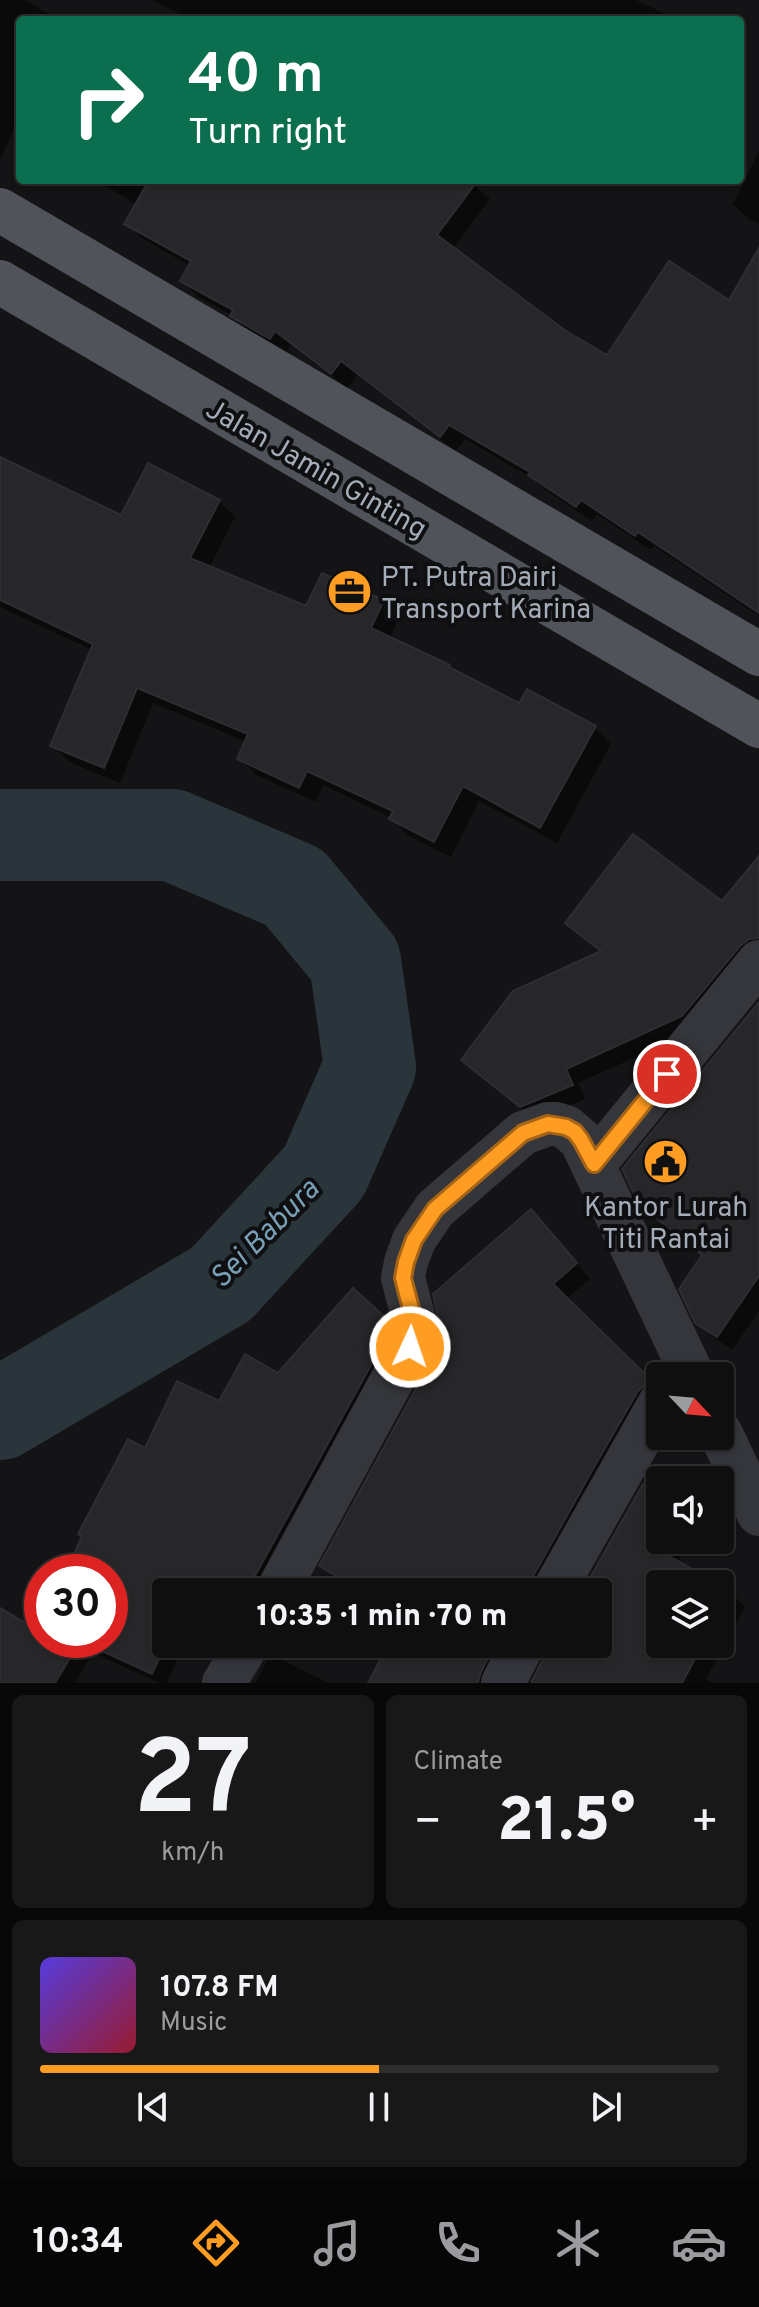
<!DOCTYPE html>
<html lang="en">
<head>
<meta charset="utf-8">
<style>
	:root { --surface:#0f0f10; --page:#181819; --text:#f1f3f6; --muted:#9b9c9f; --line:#2f2f30; --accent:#ff9c22 }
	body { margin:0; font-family:Overpass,sans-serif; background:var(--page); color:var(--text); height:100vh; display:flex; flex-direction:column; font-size:30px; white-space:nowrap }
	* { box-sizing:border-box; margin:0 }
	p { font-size:26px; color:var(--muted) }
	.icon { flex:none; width:44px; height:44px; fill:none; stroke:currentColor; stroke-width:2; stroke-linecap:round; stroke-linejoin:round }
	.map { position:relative; height:1683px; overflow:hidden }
	.details { display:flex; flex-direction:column; gap:12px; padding:12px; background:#080809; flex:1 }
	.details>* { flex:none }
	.top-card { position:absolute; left:16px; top:16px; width:728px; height:168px; border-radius:8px; box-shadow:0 2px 6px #0004,0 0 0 2px var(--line); background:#0b6e4f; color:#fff; overflow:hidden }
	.needle { width:52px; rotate:116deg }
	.controls { position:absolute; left:646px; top:1362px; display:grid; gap:16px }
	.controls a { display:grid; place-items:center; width:88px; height:88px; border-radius:8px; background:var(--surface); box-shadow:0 2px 6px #0004,0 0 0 2px var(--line); font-size:40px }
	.speed { position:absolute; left:24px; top:1554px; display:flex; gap:16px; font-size:40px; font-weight:700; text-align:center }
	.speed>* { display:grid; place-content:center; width:104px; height:104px; border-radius:50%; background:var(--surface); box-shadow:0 2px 6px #0004,0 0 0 2px var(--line); line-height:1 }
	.speed .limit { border:12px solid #d22; background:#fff; color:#111 }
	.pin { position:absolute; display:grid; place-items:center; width:68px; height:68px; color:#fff; margin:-34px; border:4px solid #fff; border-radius:50%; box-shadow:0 2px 8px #0007 }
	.me { position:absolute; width:88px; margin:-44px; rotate:3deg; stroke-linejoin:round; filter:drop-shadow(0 0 6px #0008) }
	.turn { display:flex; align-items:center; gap:28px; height:168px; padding:0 40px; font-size:36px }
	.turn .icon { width:104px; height:104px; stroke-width:2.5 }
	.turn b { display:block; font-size:56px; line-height:68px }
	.big { font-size:60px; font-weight:800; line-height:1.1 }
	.details .tile { flex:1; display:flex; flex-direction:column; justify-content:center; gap:12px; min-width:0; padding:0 28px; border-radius:12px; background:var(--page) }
	.details .dial { align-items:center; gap:0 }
	.dial b { font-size:104px; line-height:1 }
	.song { display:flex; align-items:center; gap:24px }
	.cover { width:96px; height:96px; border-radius:12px; background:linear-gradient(135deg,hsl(250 70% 55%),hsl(350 70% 35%)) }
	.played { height:8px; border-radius:4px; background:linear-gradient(90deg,var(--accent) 50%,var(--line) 50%) }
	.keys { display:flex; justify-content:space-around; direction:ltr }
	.heat { display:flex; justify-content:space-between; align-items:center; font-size:44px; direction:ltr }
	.details .tiles { flex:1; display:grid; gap:12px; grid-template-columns:1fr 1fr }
	.tile:last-child { grid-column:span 2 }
	.trip { position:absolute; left:152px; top:1578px; width:460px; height:80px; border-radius:8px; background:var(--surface); box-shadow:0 2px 6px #0004,0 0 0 2px var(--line); font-weight:800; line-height:80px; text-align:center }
	.menu { display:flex; height:128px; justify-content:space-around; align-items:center; background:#060606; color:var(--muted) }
	.menu .icon { width:56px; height:56px }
	.menu .on { color:var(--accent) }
	.menu b { font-size:36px; color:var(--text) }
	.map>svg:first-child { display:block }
	.shadow { fill:#0007 }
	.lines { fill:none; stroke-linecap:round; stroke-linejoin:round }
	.river { stroke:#29353a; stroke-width:92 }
	.building { fill:#27272a; stroke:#2d2e32; stroke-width:2 }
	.minor { stroke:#34363b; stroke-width:44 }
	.primary { stroke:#50535a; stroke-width:44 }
	.route-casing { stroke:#a66516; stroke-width:20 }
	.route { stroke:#ff9c22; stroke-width:14 }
	.labels { text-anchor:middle; stroke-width:8; stroke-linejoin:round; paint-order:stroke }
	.street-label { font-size:28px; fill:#a4acb7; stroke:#0f0f11 }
	.poi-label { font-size:28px; fill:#a4acb7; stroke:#0f0f11; text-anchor:start }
	.water-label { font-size:30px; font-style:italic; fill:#789fb5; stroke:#0f0f11 }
</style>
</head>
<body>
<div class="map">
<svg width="759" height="1683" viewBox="0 0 759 1683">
	<rect width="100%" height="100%" fill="#141416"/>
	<!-- shadow -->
	<g class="shadow">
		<path d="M 0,0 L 25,0 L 59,20 L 20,20 L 20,134 L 14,130 L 0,159 Z"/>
		<path d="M 152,0 L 636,0 L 678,20 L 193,20 Z"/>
		<path d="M 759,151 L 759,224 L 748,219 L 733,204 Z"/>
		<path d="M 95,180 L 469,180 L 490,199 L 453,249 L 565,333 L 608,358 L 729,303 L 759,252 L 759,616 L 654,546 L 651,550 L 597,514 L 592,521 L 546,490 L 535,480 L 465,439 L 456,451 L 357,375 L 347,388 L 291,345 L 286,353 L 248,331 L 232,315 L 197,296 L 182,280 L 190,266 L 142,238 L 127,223 L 137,205 Z"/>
		<path d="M 0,458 L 122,518 L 219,501 L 235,517 L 209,568 L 308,609 L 383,602 L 399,618 L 390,639 L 520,706 L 595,728 L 611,744 L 557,843 L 479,801 L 451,857 L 407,835 L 392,818 L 323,785 L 316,802 L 256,775 L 240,759 L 247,742 L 153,703 L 120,783 L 69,762 L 52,745 L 92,650 L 0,607 Z"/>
		<path d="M 759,859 L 759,956 L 696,1030 L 578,1083 L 585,1099 L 536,1121 L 478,1074 L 602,952 L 568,923 L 722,904 Z"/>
		<path d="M 759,1005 L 759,1311 L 732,1350 L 712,1336 L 697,1321 L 704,1257 L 641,1202 Z"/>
		<path d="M 545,1226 L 590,1279 L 566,1299 L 660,1392 L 546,1592 L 356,1592 L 336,1580 L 322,1566 Z"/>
		<path d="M 387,1321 L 400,1335 L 267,1592 L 166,1592 L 166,1644 L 184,1644 L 167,1683 L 160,1683 L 93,1653 L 75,1683 L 0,1683 L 0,1611 L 40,1634 L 42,1629 L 42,1640 L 110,1640 L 110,1572 L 68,1572 L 146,1450 L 220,1404 Z"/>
		<path d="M 660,1495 L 660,1540 L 689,1540 L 678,1563 L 715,1584 L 660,1584 L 660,1644 L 720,1644 L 720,1587 L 731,1593 L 745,1607 L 706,1679 L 713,1683 L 533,1683 L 550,1644 L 598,1644 L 598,1592 L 584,1592 Z"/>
		<path d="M 391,1644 L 517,1644 L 496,1683 L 371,1683 Z"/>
		<path d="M 271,1654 L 328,1683 L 255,1683 Z"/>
	</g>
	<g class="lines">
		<!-- river -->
		<path class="river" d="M 0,835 L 172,835 L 294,887 L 355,961 L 370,1067 L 324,1172 L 221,1284 L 0,1414"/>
	</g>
	<!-- building -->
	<g class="building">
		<path d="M 149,180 L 478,180 L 437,235 L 566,331 L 607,355 L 669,261 L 729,300 L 759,248 L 759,613 L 638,532 L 635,536 L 581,500 L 576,507 L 528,475 L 530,472 L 449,425 L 440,437 L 341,361 L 331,374 L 275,331 L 270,339 L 230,316 L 233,310 L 180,281 L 191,261 L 124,224 Z"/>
		<path d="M 0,457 L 121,515 L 148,463 L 220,500 L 190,558 L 306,606 L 322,573 L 384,600 L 371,628 L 450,665 L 449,667 L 519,703 L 527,689 L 596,726 L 540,828 L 463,786 L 434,842 L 389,819 L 393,811 L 307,771 L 299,788 L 237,759 L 248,734 L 137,688 L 104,768 L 50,746 L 93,644 L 0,600 Z"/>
		<path d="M 633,834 L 722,901 L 759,856 L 759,938 L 749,939 L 740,946 L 682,1016 L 566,1069 L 573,1085 L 520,1107 L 461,1060 L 513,991 L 601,951 L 565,923 Z"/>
		<path d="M 759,1002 L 759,1276 L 717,1337 L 695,1323 L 679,1289 L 702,1255 L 639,1204 L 622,1169 Z"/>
		<path d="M 531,1209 L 577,1263 L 553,1284 L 651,1380 L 638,1391 L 597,1462 L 531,1580 L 528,1592 L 363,1592 L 319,1566 L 432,1359 L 440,1329 L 433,1294 Z"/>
		<path d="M 353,1288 L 388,1320 L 386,1338 L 246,1592 L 166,1592 L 166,1644 L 152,1674 L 80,1641 L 55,1683 L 0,1683 L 0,1608 L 39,1631 L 42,1624 L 42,1640 L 110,1640 L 110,1572 L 66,1572 L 82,1536 L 78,1534 L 128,1439 L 145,1448 L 177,1381 L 219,1401 L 245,1354 L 278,1373 Z"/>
		<path d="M 643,1484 L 660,1493 L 660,1551 L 719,1584 L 660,1584 L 660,1644 L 703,1644 L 682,1683 L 531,1683 L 545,1655 L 548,1644 L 598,1644 L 598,1592 L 582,1592 Z"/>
		<path d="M 389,1644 L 495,1644 L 481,1672 L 478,1683 L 368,1683 Z"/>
	</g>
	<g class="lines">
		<!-- minor -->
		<g class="minor">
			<path d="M 594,1164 L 759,962"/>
			<path d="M 720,1432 L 759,1514"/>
			<path d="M 277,1592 L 410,1347 L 415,1324 L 403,1278 L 406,1262 L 414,1240 L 435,1209 L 523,1133 L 548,1124 L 556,1124 L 566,1127 L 581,1140 L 693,1376"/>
			<path d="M 553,1592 L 660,1403"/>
			<path d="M 224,1683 L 247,1644"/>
			<path d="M 503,1683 L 523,1644"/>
		</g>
		<!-- primary -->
		<g class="primary">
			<path d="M 0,210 L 759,654"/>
			<path d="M 0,282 L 759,726"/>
		</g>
	</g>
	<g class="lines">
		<defs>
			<path id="route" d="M 410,1347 L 415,1324 L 403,1278 L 406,1262 L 414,1240 L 435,1209 L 523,1133 L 548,1124 L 566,1127 L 575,1132 L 581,1140 L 594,1164 L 667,1074"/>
		</defs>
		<!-- route casing -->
		<use href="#route" class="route-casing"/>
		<!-- route -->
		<use href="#route" class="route"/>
	</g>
	<!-- icons -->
	<defs>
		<symbol id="office-disc" viewBox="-11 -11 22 22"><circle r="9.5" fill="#ff9c22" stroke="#0f0f11"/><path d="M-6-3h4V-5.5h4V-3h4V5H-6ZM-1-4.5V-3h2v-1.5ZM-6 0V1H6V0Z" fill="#111"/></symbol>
		<symbol id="civic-disc" viewBox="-11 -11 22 22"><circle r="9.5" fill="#ff9c22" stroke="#0f0f11"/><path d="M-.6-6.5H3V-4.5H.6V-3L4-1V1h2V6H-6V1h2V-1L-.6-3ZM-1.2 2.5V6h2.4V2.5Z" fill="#111"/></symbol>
	</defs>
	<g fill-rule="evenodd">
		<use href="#office-disc" x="324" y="566" width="51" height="51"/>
		<use href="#civic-disc" x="640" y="1136" width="51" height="51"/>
	</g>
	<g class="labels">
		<!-- street labels -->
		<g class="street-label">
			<text transform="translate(317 468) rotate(30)" y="10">Jalan Jamin Ginting</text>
		</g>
		<!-- poi labels -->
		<g class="poi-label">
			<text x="381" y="586">PT. Putra Dairi<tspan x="381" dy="32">Transport Karina</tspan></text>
			<text x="666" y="1216" text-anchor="middle">Kantor Lurah<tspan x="666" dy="32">Titi Rantai</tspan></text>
		</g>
		<!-- water labels -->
		<g class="water-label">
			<text transform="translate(264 1233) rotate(-45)" y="10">Sei Babura</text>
		</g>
	</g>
</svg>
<div class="controls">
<a><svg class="needle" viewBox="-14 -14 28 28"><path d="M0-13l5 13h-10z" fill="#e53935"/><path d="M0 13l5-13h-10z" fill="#9b9c9f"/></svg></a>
<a><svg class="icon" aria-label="sound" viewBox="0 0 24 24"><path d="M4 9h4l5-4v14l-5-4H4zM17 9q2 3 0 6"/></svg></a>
<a><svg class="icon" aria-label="layers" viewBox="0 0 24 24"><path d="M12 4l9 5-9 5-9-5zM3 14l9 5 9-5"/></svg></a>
</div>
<div class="speed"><div class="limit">30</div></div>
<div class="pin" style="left:667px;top:1074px;background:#d93025"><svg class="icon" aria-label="arrive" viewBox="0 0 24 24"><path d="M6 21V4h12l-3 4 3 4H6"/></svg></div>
<svg class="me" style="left:410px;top:1347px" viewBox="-20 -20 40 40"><circle r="17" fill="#ff9c22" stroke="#fff" stroke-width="3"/><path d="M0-11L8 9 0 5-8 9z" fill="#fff"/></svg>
<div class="trip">10:35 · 1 min · 70 m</div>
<div class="top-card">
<div class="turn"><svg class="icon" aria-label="right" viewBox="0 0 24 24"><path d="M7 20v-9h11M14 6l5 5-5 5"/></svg><div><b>40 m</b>Turn right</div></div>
</div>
</div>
<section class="details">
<div class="tiles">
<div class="tile dial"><b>27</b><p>km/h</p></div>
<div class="tile"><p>Climate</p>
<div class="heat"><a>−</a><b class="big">21.5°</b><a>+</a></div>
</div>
<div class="tile">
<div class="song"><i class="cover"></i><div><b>107.8 FM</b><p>Music</p></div></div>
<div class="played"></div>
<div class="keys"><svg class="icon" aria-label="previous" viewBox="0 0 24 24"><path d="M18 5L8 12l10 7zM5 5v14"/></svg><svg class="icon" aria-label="pause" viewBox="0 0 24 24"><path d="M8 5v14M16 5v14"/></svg><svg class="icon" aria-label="next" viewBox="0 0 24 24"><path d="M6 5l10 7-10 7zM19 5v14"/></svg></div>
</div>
</div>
</section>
<nav class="menu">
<b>10:34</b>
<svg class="icon on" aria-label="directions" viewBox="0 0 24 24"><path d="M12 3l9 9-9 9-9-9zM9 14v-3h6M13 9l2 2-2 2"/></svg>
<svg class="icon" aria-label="music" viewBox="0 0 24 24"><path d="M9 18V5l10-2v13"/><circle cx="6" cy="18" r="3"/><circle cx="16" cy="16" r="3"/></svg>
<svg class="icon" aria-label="phone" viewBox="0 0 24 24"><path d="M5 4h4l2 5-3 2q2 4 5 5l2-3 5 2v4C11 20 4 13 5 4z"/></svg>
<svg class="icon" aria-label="climate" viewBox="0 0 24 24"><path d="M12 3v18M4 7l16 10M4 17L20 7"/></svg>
<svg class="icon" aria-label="car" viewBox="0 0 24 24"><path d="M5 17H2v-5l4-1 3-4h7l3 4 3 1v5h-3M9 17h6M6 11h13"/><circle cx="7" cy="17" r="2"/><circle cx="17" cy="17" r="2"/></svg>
</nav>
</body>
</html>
